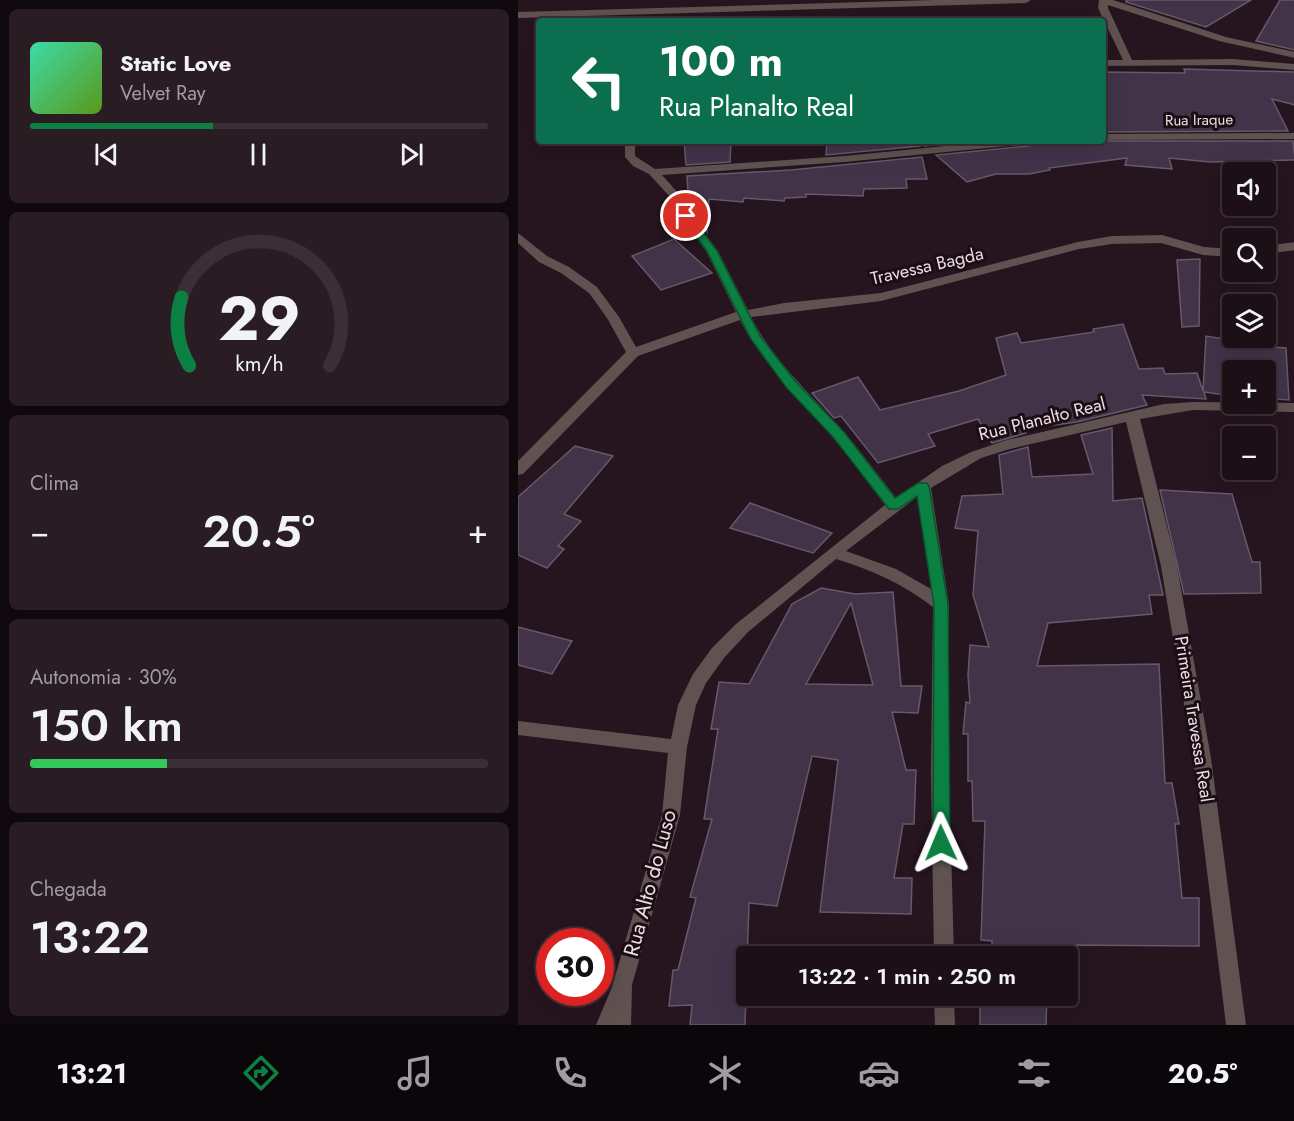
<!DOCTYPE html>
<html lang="pt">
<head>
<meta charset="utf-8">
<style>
	:root { --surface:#1c0f16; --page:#291d23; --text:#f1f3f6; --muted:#a09ca1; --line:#3a2f35; --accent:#0b8043 }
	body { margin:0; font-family:Jost,sans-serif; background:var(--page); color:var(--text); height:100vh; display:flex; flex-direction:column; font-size:22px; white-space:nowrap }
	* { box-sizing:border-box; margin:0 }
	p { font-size:20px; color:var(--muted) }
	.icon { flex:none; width:33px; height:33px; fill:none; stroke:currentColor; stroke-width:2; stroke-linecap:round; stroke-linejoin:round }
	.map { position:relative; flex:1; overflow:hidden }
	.sheet { display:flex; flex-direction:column; gap:9px; padding:9px; background:#0f080c; width:518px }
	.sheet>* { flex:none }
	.hud { position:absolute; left:18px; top:18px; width:570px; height:126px; border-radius:6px; box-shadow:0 6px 24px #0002,0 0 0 2px var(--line); background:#0b6e4f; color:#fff; overflow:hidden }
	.tools { position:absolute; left:704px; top:162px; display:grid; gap:12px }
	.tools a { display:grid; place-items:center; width:54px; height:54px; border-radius:6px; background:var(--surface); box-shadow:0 6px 24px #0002,0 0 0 2px var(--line); font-size:30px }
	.speed { position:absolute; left:18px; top:928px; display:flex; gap:12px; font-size:30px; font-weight:700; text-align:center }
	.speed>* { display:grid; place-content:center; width:78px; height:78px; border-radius:50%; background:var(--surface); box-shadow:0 6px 24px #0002,0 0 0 2px var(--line); line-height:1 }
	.speed .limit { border:9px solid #d22; background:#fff; color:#111 }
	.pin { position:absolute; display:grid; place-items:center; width:51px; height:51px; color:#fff; margin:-26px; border:3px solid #fff; border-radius:50%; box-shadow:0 2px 6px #0007 }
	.me { position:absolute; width:66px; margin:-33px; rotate:359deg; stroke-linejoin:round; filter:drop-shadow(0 0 4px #0008) }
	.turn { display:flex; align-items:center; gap:21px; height:126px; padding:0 24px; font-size:27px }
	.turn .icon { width:78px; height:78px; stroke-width:2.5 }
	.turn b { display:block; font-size:42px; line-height:51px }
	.big { font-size:45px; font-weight:600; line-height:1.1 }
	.sheet .card { flex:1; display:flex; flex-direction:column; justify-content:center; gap:9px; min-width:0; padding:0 21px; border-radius:9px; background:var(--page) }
	.sheet .dial { align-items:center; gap:0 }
	.dial svg { height:156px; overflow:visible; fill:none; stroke:var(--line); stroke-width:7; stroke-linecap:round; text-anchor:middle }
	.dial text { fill:var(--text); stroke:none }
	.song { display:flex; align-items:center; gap:18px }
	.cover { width:72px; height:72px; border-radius:9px; background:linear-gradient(135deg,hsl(160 70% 55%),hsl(90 70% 35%)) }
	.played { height:6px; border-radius:3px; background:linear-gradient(90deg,var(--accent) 40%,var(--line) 40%) }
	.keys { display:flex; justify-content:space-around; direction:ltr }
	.heat { display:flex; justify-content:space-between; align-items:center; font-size:33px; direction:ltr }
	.charge { height:9px; border-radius:4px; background:linear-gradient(90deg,#34c759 30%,var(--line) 0) }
	.trip { position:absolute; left:218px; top:946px; width:342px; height:60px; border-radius:6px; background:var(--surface); box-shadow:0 6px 24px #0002,0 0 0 2px var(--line); font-weight:600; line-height:60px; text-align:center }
	.tabs { display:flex; height:96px; justify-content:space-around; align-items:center; background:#0b0609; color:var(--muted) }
	.tabs .icon { width:42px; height:42px }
	.tabs .on { color:var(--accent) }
	.tabs b { font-size:27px; color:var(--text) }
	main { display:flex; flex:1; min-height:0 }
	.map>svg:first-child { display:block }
	.building { fill:#423349; stroke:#65596b; stroke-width:1.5; fill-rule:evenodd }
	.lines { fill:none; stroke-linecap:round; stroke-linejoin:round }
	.minor { fill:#605251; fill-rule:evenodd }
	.route { fill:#0b8043; stroke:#07532c; stroke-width:1.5 }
	.labels { text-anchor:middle; stroke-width:6; stroke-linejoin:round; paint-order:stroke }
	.far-street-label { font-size:15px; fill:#eadde3; stroke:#1c0c14 }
	.street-label { font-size:18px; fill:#eadde3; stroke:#1c0c14 }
	.near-street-label { font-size:21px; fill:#eadde3; stroke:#1c0c14 }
</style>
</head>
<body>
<main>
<section class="sheet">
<div class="card">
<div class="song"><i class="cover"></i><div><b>Static Love</b><p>Velvet Ray</p></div></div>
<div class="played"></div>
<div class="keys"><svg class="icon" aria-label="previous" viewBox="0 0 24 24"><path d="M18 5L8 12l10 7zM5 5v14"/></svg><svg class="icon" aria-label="pause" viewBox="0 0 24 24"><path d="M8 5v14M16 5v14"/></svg><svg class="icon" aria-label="next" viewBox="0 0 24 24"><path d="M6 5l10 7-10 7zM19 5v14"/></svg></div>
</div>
<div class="card dial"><svg viewBox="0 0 100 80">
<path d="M14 69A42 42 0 1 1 86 69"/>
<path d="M14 69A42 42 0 0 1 10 34" stroke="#0b8043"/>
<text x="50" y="56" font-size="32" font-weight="700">29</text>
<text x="50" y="72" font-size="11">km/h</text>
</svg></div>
<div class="card"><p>Clima</p>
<div class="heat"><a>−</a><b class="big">20.5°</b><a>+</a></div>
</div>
<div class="card"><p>Autonomia · 30%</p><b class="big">150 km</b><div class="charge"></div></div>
<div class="card"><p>Chegada</p><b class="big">13:22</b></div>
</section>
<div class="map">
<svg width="777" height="1025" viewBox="0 0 777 1025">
	<rect width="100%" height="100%" fill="#26141e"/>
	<!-- building -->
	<g class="building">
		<path d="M 608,0 L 733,0 L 688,27 L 608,2 Z"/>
		<path d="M 762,0 L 777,0 L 777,50 L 738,41 Z"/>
		<path d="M 666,69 L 777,72 L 777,105 L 754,99 L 770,131 L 585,132 L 585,72 L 667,73 Z"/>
		<path d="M 166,141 L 213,141 L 212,162 L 168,165 Z"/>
		<path d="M 309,141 L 455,141 L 406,146 L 400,141 L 402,146 L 308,155 Z"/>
		<path d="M 518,141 L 775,141 L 777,160 L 692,162 L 651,158 L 654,169 L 607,165 L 609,158 L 531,168 L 532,170 L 511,174 L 478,174 L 449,182 L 418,155 L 511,146 Z"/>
		<path d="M 404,157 L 409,179 L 388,179 L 389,188 L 346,189 L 345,196 L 288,194 L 288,197 L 267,198 L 266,201 L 226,198 L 225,202 L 191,199 L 189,232 L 171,206 L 169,176 L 273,170 Z"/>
		<path d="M 156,239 L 194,273 L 143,290 L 114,256 Z"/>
		<path d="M 682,259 L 681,326 L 664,327 L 659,260 Z"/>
		<path d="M 605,324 L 621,369 L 645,368 L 647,374 L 679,373 L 685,391 L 688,336 L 720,341 L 719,344 L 768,348 L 771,400 L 747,398 L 747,370 L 714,370 L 714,396 L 686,392 L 688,399 L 624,395 L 629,405 L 559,422 L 507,429 L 508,433 L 474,443 L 460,419 L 410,434 L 417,446 L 360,463 L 323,416 L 316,418 L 294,393 L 340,377 L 362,410 L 441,391 L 488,375 L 478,338 L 499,333 L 503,343 L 576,332 L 575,329 Z"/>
		<path d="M 594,428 L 595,501 L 624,498 L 645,595 L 631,595 L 634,614 L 530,623 L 519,666 L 641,664 L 647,783 L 654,783 L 661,824 L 657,824 L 664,898 L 681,898 L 681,946 L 548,945 L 549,957 L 474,957 L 474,941 L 463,940 L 467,821 L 455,821 L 454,781 L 450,781 L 450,734 L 445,734 L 448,702 L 452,703 L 450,675 L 452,645 L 471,647 L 455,595 L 460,531 L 437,528 L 444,496 L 485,494 L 481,455 L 510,447 L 514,477 L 575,474 L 563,435 Z"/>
		<path d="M 57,446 L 95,456 L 46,514 L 63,521 L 40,546 L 46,549 L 29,568 L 0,555 L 0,497 Z"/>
		<path d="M 642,490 L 714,494 L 734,562 L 742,562 L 743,593 L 666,594 Z"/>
		<path d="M 232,503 L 314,533 L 295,553 L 212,528 Z"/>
		<path d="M 303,588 L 337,594 L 375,592 L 383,686 L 404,686 L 400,713 L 374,712 L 388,770 L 398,770 L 396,824 L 385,824 L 376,878 L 394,878 L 393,914 L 302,912 L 320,760 L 294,756 L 259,906 L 231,903 L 227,1025 L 172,1025 L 174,1005 L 151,1006 L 155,970 L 160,970 L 178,898 L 172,897 L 194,819 L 186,819 L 200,729 L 193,729 L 201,682 L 231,684 L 274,604 ZM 333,603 L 355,685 L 288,684 Z"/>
		<path d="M 0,627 L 54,641 L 34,674 L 0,665 Z"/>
		<path d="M 462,996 L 529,996 L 528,1025 L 462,1025 Z"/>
	</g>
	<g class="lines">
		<!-- minor -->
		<g class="minor">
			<path d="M 415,0 L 513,0 L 508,3 L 0,18 L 0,12 Z"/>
			<path d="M 581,0 L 595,0 L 708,37 L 777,52 L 777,58 L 701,41 L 590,5 L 590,8 L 614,60 L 715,59 L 777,64 L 777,70 L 715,65 L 585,66 L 585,60 L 605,60 L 580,8 Z"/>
			<path d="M 777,133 L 777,139 L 585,140 L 585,134 Z"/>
			<path d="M 107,141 L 117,141 L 117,156 L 137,169 L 326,156 L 478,141 L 516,141 L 511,144 L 326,162 L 144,175 L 161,194 L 173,215 L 200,251 L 230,310 L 266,303 L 363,293 L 560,242 L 594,236 L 644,235 L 686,247 L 714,249 L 714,257 L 685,255 L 643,243 L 594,244 L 561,249 L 363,301 L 233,317 C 256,362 293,394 326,432 C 344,453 361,476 378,498 L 424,466 L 453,452 L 489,440 L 646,404 L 675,402 L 777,403 L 777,412 L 675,410 L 622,419 L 659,566 L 693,758 L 728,1025 L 708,1025 L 675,758 L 643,566 L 608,422 L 492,449 L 463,458 L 413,488 L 431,605 L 431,773 L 436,957 L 416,957 L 413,773 L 415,607 C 385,584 354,570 318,559 L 230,632 L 206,658 L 188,683 L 178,705 L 169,747 L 162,815 L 114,985 L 113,1025 L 78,1025 L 94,987 L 144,815 L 150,753 L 0,735 L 0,721 L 153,739 L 160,705 L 175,674 L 194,648 L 218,624 L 367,505 C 350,483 334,460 316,439 C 284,400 245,366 222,320 L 120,356 L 5,474 L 0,475 L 0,461 L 108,352 L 89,318 L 71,293 L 43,273 L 21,262 L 0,243 L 0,233 L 29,256 L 51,267 L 79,287 L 101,317 L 118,347 L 218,312 L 188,251 L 162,216 L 152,197 L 131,174 L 115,166 L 107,157 ZM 399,497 L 413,589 L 378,569 L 328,551 Z"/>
			<path d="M 777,242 L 777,250 L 747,254 L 747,246 Z"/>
			<path d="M 416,996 L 436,996 L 437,1025 L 417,1025 Z"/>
		</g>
	</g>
	<!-- route -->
	<path class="route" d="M 168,213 L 172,214 L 199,251 L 242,336 L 277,381 L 326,432 L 377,498 L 400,483 L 409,483 L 411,486 L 430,605 L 432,843 L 429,849 L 423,851 L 417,849 L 415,843 L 416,605 L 399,496 L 380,509 L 371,509 L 316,438 L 268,387 L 233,339 L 189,251 L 163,216 Z"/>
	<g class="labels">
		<!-- far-street labels -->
		<g class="far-street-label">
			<text transform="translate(681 120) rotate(-1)" y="5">Rua Iraque</text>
		</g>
		<!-- street labels -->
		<g class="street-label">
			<text transform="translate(409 266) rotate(-13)" y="6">Travessa Bagda</text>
			<text transform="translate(524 419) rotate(-14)" y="6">Rua Planalto Real</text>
			<text transform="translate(676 719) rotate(81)" y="6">Primeira Travessa Real</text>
		</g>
		<!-- near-street labels -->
		<g class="near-street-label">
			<text transform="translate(132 883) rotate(-75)" y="7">Rua Alto do Luso</text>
		</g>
	</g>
</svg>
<div class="tools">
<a><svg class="icon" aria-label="sound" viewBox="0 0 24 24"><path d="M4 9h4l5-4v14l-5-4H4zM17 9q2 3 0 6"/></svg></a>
<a><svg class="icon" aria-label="search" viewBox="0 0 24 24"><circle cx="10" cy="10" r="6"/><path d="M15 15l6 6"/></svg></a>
<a><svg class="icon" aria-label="layers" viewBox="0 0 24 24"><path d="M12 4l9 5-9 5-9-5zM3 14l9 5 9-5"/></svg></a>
<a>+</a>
<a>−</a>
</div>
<div class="speed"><div class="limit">30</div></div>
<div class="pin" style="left:168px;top:216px;background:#d93025"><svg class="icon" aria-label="arrive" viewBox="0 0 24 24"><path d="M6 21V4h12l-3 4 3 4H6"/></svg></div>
<svg class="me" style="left:423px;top:843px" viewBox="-20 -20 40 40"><path d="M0-17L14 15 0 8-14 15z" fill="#0b8043" stroke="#fff" stroke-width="4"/></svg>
<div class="trip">13:22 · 1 min · 250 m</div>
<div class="hud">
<div class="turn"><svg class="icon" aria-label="left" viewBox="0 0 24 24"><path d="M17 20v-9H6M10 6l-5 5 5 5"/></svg><div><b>100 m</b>Rua Planalto Real</div></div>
</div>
</div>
</main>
<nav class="tabs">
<b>13:21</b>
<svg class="icon on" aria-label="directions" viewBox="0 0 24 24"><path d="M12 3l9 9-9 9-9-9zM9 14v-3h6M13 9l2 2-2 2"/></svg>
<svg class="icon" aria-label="music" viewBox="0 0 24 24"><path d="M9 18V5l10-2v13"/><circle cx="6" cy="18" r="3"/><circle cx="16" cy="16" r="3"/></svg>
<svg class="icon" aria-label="phone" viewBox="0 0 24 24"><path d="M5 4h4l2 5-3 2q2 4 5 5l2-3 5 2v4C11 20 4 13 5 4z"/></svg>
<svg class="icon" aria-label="climate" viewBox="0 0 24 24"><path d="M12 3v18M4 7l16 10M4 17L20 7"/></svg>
<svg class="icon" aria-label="car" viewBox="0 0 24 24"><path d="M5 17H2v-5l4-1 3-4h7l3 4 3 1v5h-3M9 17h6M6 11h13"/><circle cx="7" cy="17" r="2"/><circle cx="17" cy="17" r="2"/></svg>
<svg class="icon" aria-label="filters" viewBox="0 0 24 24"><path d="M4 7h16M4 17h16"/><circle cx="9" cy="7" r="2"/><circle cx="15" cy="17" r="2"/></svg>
<b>20.5°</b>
</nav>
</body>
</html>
